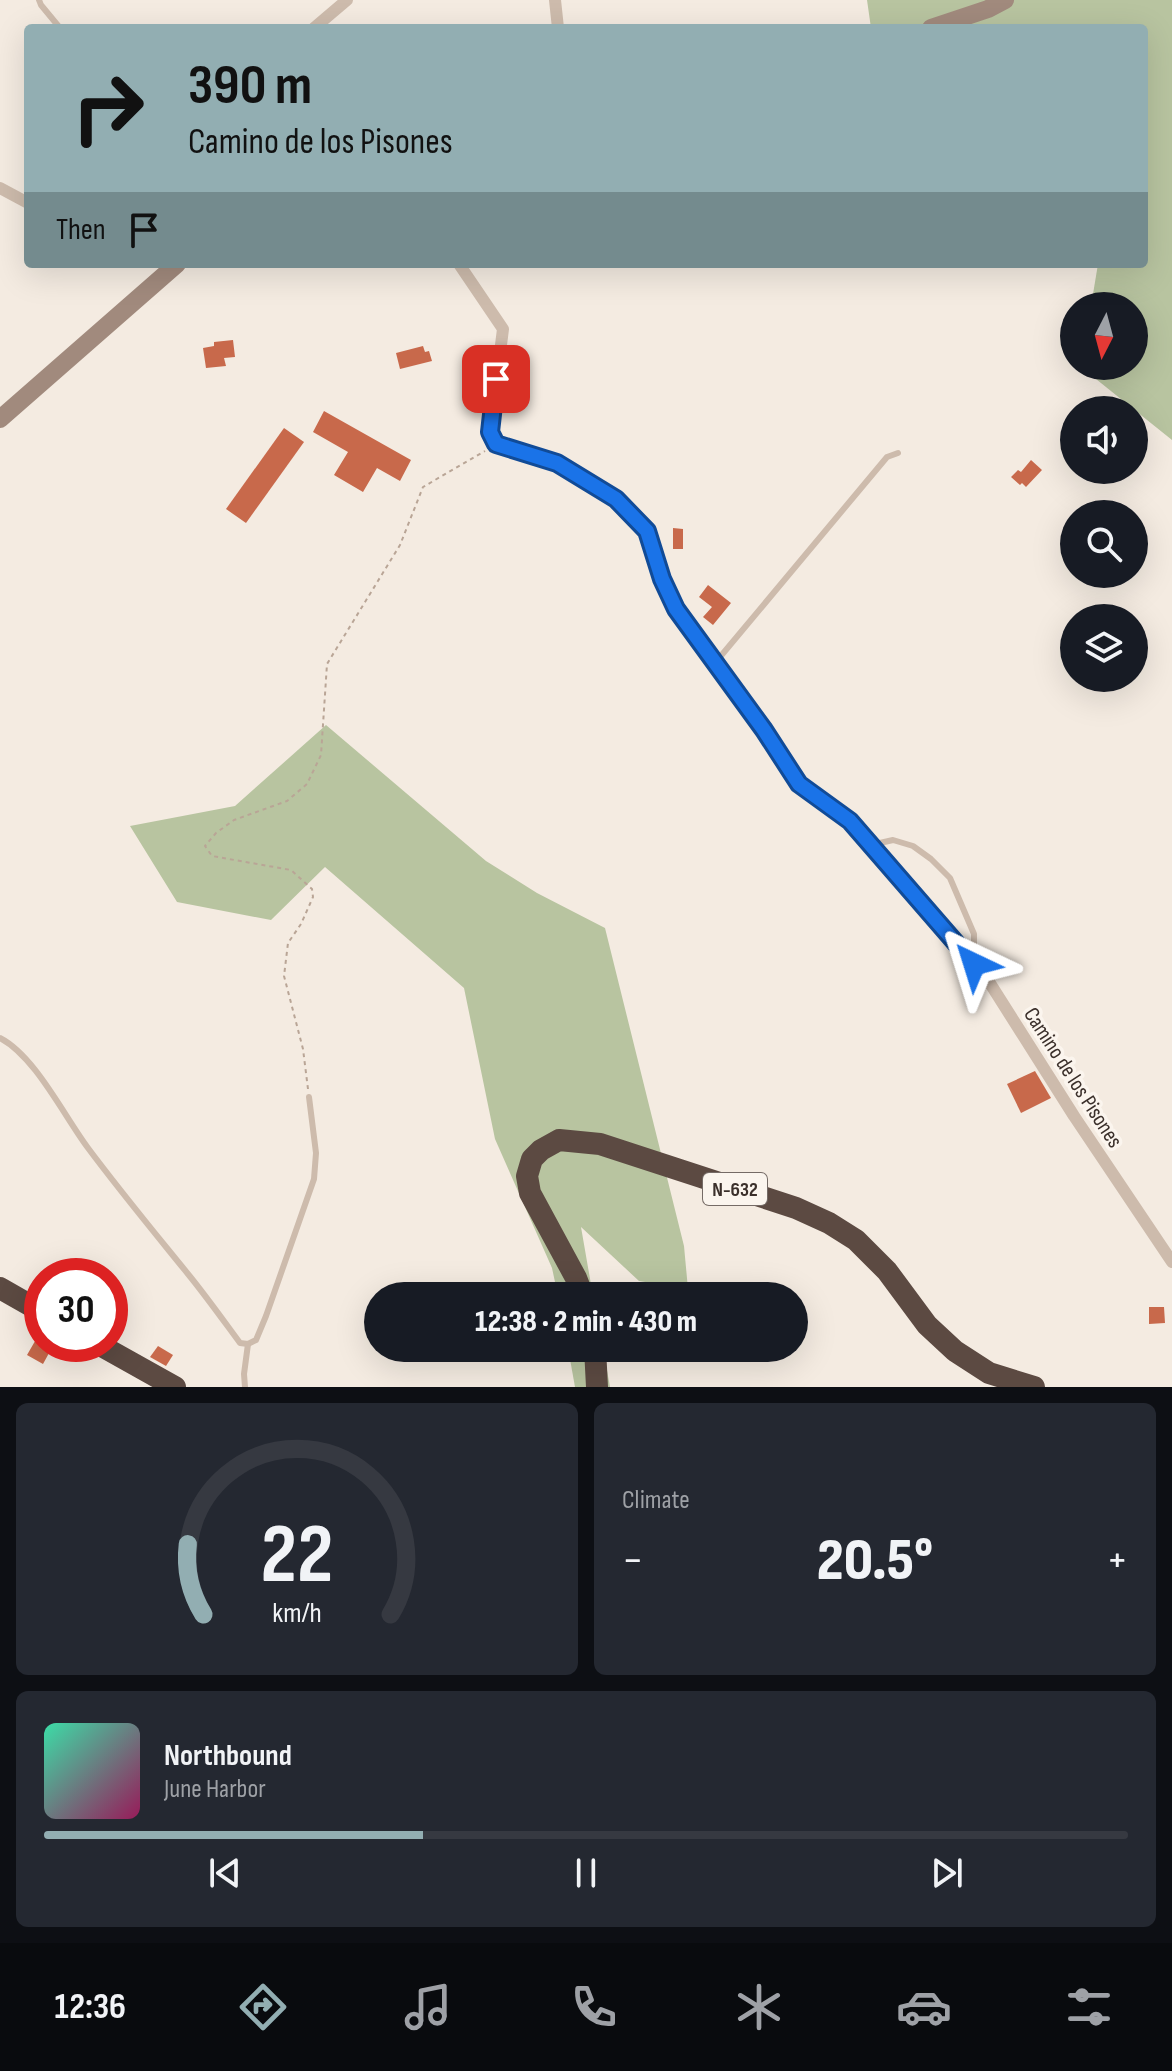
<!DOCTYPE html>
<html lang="en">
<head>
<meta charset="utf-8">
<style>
	:root { --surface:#171b24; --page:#242831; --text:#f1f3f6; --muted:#9ea1a6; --line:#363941; --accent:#92aeb2 }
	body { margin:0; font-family:"Sofia Sans Condensed",sans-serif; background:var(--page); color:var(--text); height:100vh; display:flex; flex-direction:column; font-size:30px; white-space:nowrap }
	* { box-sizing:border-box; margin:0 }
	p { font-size:26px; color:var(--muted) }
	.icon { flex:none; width:44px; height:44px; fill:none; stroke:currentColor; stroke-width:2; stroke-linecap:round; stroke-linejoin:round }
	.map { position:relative; height:1387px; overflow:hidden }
	.drawer { display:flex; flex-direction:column; gap:16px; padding:16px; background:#0d0f14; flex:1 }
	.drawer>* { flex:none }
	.guide { position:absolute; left:24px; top:24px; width:1124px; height:244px; border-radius:8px; box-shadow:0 8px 32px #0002; background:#92aeb2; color:#111; overflow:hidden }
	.needle { width:52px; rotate:186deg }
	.fabs { position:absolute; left:1060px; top:292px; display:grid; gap:16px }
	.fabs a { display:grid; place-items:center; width:88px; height:88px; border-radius:50%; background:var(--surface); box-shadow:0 8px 32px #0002; font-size:40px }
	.speed { position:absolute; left:24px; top:1258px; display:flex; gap:16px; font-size:40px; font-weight:700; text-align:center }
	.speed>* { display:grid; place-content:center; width:104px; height:104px; border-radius:50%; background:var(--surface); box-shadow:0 8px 32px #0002; line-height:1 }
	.speed .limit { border:12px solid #d22; background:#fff; color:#111 }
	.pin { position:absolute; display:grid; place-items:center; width:68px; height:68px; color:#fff; margin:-34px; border-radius:16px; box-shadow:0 4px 12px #0006 }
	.me { position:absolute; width:88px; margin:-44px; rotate:319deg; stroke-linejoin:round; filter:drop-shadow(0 0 6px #0008) }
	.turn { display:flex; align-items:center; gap:28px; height:168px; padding:0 32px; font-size:36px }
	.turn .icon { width:104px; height:104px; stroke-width:2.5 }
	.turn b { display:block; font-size:56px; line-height:68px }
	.then { display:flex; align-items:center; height:76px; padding:0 32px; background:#0003; gap:16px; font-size:30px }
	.big { font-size:60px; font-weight:800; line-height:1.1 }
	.drawer .tile { flex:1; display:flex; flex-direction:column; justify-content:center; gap:12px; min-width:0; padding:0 28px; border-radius:12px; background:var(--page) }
	.drawer .dial { align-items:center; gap:0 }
	.dial svg { height:208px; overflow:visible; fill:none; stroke:var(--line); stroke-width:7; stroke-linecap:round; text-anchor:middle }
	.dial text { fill:var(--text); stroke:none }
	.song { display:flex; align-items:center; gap:24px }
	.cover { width:96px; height:96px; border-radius:12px; background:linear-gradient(135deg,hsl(160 70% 55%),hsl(330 70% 35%)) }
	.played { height:8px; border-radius:4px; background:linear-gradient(90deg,var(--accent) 35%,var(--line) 35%) }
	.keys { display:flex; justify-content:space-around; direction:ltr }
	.heat { display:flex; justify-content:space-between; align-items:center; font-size:44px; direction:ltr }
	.drawer .tiles { flex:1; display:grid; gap:16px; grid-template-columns:1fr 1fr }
	.tile:last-child { grid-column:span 2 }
	.trip { position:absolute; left:364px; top:1282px; width:444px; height:80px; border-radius:40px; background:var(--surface); box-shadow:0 8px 32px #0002; font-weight:800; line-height:80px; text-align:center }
	.tabs { display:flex; height:128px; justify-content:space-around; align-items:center; background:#090b0e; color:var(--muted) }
	.tabs .icon { width:56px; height:56px }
	.tabs .active { color:var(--accent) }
	.tabs b { font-size:36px; color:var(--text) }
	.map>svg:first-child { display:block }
	.green { fill:#b8c4a0 }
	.building { fill:#c8694b }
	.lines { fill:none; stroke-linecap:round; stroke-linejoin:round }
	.path { stroke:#b9a596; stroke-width:2; stroke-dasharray:4 4; stroke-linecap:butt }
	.lane { stroke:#cdbbac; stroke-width:6 }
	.street { stroke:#cdbbac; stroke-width:12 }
	.secondary { stroke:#a18a7d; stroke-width:18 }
	.highway { stroke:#5c4a42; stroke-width:22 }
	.route-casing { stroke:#114b97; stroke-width:20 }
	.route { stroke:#1a73e8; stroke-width:14 }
	.labels { text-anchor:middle; stroke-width:7; stroke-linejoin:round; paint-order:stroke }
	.shield { fill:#fbf5ee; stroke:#756b66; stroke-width:2 }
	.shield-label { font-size:20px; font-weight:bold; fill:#3b302b }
	.street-label { font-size:22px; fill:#3b302b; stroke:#fbf5ee }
</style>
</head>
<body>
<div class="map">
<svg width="1172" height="1387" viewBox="0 0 1172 1387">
	<rect width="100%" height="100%" fill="#f4ebe1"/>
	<!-- green -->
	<g class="green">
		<path d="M 867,0 L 1172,0 L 1172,440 L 1081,367 L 1134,366 L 1134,306 L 1091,306 L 1098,264 L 1144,264 L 1144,28 L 871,28 Z"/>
		<path d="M 326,725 L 486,861 L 537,893 L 605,928 L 684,1246 L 688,1289 L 639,1281 L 581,1227 L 593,1296 L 558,1296 L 552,1268 L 495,1139 L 464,988 L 325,867 L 271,920 L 177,902 L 130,826 L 235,806 Z"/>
		<path d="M 568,1348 L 603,1348 L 610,1387 L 575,1387 Z"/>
	</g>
	<!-- building -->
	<g class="building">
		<path d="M 233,340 L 235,357 L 224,358 L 226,366 L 206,368 L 203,348 L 214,346 L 214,342 Z"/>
		<path d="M 423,346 L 425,352 L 429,351 L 432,361 L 400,369 L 396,353 Z"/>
		<path d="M 324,411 L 411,460 L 400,481 L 377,468 L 363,492 L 334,475 L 348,452 L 313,432 Z"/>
		<path d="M 284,428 L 304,442 L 246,523 L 226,509 Z"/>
		<path d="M 1031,460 L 1042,470 L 1026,487 L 1022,483 L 1020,485 L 1011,477 L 1018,470 L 1021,472 Z"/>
		<path d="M 673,528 L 683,529 L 683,549 L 673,549 Z"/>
		<path d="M 708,585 L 731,603 L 713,625 L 703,617 L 712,607 L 699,597 Z"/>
		<path d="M 1035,1071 L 1051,1098 L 1021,1113 L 1007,1084 Z"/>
		<path d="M 1149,1307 L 1164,1307 L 1165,1323 L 1149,1324 Z"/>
		<path d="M 42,1329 L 42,1344 L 54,1344 L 43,1364 L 27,1355 Z"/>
		<path d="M 158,1346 L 173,1355 L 166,1366 L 150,1357 Z"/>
	</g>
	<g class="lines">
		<!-- path -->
		<path class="path" d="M 308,1089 L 303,1049 L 284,976 L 288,943 L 301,924 L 313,897 L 312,889 L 291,870 L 212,856 L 205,846 L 216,833 L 234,820 L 287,801 L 307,784 L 321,755 L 327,664 L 400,545 L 423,487 L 485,451"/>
		<!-- lane -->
		<g class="lane">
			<path d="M 39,0 L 41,5 L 60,28"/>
			<path d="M 715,663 L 887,457 L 898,453"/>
			<path d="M 871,845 L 893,840 L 913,846 L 931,859 L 950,878 L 974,934 L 974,961"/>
			<path d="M 0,1038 C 35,1056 64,1116 88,1148 C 120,1191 154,1232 188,1274 C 206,1296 223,1320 240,1343 L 248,1344 L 256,1340 L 266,1316 L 314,1179 L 316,1153 L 309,1097"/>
			<path d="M 245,1387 L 244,1374 L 248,1344"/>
		</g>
		<!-- street -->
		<g class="street">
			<path d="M 555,0 L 558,28"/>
			<path d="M 314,28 L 347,0"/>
			<path d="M 0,188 L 28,203"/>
			<path d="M 459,264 L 503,329 L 490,432 L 496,444 L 557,463 L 616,499 L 647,531 L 662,579 L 676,609 L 764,730 L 799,784 L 850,821 L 986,977 L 1074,1116 L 1172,1262"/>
		</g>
		<!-- secondary -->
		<g class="secondary">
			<path d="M 931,28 L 988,9 L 1005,0"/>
			<path d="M 0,419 L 177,264"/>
		</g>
		<!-- highway -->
		<g class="highway">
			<path d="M 0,1288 L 42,1312"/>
			<path d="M 583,1296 L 576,1278 L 530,1193 L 527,1176 L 532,1159 L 541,1150 L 559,1140 L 600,1144 L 796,1208 L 829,1223 L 856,1240 L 887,1271 L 927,1325 L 955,1351 L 989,1373 L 1034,1387"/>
			<path d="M 98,1344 L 175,1387"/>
			<path d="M 595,1348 L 597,1387"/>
		</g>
	</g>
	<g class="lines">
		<defs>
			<path id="route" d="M 496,379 L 490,432 L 496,444 L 557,463 L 616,499 L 647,531 L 662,579 L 676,609 L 764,730 L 799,784 L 850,821 L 974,964"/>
		</defs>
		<!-- route casing -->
		<use href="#route" class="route-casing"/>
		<!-- route -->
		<use href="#route" class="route"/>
	</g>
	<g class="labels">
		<!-- shield labels -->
		<rect class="shield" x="703" y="1173" width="64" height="32" rx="6"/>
		<g class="shield-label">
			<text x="735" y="1196">N-632</text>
		</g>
		<!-- street labels -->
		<g class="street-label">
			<text transform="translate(1074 1077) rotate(57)" y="8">Camino de los Pisones</text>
		</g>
	</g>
</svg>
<div class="fabs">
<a><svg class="needle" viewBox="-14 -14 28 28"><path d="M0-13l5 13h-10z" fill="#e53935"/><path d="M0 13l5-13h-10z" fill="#9ea1a6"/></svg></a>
<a><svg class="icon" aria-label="sound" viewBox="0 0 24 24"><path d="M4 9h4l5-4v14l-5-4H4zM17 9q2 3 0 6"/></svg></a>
<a><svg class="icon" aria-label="search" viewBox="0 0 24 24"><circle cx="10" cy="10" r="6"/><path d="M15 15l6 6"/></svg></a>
<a><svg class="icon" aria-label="layers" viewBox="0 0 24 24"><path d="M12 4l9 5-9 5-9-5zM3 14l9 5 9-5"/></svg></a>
</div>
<div class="speed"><div class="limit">30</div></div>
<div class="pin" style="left:496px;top:379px;background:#d93025"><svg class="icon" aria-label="arrive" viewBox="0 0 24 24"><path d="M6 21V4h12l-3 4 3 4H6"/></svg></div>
<svg class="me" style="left:974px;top:964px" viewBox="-20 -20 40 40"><path d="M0-17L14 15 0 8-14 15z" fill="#1a73e8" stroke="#fff" stroke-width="4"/></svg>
<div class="trip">12:38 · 2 min · 430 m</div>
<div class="guide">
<div class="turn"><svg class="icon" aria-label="right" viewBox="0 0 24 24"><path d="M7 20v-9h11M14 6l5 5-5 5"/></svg><div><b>390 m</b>Camino de los Pisones</div></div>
<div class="then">Then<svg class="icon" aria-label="arrive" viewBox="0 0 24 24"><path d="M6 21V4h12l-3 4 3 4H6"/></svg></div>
</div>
</div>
<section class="drawer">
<div class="tiles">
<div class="tile dial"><svg viewBox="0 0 100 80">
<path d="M14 69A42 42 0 1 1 86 69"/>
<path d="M14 69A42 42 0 0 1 8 42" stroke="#92aeb2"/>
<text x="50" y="56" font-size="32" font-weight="700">22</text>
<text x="50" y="72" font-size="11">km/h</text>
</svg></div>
<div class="tile"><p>Climate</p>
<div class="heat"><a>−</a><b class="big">20.5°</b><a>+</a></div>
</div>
<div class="tile">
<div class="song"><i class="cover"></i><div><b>Northbound</b><p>June Harbor</p></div></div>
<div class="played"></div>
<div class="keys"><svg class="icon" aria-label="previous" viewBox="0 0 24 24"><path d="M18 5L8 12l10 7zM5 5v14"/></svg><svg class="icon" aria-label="pause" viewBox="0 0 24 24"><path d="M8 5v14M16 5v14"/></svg><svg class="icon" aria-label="next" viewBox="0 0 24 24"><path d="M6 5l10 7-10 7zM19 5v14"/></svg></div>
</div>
</div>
</section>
<nav class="tabs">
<b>12:36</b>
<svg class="icon active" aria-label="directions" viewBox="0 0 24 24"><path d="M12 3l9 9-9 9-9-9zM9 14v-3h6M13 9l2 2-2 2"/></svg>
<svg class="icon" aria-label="music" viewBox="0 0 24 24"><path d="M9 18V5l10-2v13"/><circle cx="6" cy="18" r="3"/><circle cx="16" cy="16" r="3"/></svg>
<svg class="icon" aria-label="phone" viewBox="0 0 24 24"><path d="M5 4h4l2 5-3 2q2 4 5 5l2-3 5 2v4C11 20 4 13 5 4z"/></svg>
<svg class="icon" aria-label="climate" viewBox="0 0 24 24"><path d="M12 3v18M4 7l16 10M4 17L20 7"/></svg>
<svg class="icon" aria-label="car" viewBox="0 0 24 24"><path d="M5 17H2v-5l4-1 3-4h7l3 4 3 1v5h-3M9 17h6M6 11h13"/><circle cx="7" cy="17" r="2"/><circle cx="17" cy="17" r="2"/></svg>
<svg class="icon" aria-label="filters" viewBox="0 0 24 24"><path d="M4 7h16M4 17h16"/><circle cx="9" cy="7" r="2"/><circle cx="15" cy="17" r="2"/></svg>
</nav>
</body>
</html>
